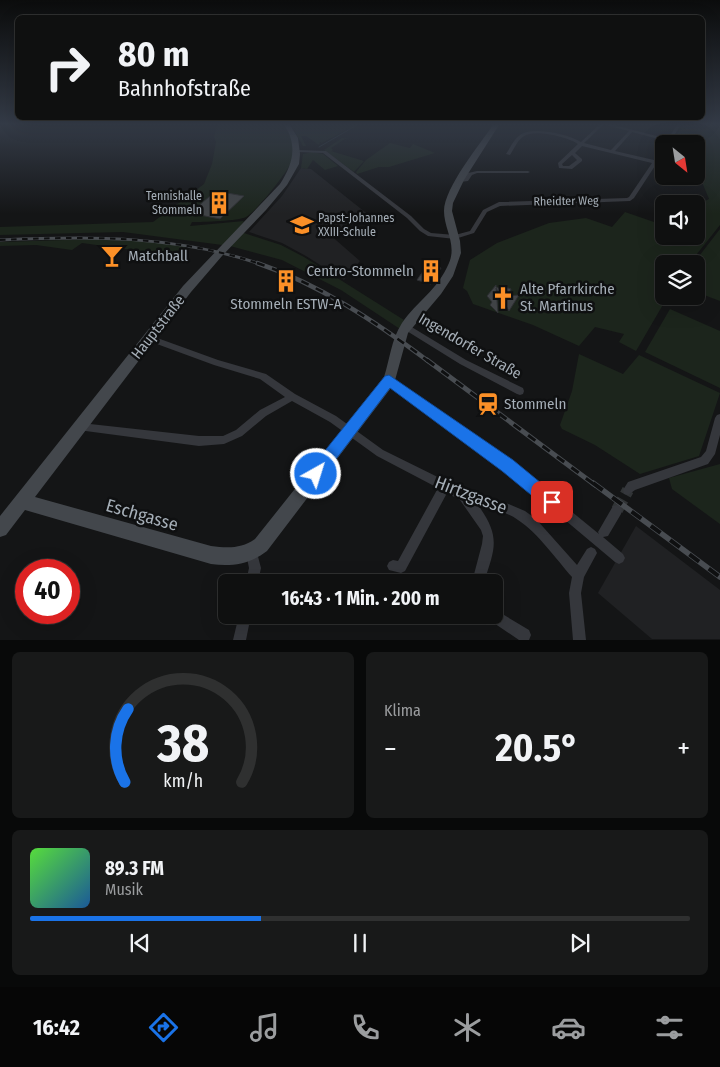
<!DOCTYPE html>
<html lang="de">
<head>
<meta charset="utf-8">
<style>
	:root { --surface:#0f1010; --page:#181919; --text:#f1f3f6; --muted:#9b9d9f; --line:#2f3030; --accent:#1a73e8 }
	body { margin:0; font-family:"Fira Sans Condensed",sans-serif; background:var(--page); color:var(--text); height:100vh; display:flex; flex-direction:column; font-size:19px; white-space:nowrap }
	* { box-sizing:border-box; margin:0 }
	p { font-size:16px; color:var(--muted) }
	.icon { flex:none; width:28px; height:28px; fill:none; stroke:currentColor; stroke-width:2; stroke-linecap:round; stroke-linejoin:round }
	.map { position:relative; height:640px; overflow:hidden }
	.sheet { display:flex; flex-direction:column; gap:12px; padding:12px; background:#080909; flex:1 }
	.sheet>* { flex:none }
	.guide { position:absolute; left:15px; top:15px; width:690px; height:105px; border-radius:8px; box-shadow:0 5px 20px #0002,0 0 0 1px var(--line); background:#0f1010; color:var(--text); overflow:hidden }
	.needle { width:32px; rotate:150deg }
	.buttons { position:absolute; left:655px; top:135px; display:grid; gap:10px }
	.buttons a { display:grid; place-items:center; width:50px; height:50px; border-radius:8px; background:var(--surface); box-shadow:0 5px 20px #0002,0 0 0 1px var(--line); font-size:25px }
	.speed { position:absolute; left:15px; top:559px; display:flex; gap:10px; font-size:25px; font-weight:700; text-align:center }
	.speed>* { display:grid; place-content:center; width:65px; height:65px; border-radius:50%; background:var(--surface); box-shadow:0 5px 20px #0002,0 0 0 1px var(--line); line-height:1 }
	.speed .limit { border:8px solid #d22; background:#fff; color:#111 }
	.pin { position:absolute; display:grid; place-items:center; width:42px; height:42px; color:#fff; margin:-21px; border-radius:10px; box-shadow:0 2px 8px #0006 }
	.me { position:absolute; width:55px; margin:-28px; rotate:39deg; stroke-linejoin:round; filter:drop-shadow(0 0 4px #0008) }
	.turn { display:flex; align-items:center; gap:18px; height:105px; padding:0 20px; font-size:22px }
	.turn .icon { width:65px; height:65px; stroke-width:2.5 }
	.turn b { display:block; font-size:35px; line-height:42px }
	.big { font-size:38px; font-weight:700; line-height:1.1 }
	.sheet .card { flex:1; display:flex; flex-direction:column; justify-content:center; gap:8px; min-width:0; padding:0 18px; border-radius:8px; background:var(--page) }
	.sheet .dial { align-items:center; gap:0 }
	.dial svg { height:130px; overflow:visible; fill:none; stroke:var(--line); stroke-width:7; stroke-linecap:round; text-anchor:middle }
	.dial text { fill:var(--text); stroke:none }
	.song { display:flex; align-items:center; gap:15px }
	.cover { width:60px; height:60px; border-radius:8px; background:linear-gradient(135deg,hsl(110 70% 55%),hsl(210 70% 35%)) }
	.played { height:5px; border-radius:2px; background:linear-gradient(90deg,var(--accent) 35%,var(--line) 35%) }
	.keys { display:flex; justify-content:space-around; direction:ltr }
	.heat { display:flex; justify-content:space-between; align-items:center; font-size:28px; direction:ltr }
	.sheet .tiles { flex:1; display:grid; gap:12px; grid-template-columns:1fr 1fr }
	.card:last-child { grid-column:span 2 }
	.trip { position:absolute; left:218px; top:574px; width:285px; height:50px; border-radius:8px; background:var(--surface); box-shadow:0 5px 20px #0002,0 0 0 1px var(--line); font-weight:700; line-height:50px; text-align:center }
	.tabs { display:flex; height:80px; justify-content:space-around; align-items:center; background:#060606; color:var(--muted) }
	.tabs .icon { width:35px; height:35px }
	.tabs .active { color:var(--accent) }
	.tabs b { font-size:22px; color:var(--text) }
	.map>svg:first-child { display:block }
	.built { fill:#202123 }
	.green { fill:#1c251c }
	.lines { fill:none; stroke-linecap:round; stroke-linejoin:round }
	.stream { stroke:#2a363b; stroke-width:1 }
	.building { fill:#404346; stroke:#2e2f33 }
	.street-tunnel { stroke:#313436; stroke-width:12; stroke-dasharray:12 5.5; stroke-linecap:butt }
	.street { fill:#35373c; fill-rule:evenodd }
	.secondary { fill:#43474c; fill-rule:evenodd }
	.rail-far3-casing { stroke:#484c51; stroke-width:3 }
	.rail-far2-casing { stroke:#484c51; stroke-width:4.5 }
	.rail-far1-casing { stroke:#484c51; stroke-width:5 }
	.rail-casing { stroke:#484c51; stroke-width:5.5 }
	.rail-far3 { stroke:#0f1011; stroke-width:2; stroke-dasharray:5.5; stroke-linecap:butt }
	.rail-far2 { stroke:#0f1011; stroke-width:2.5; stroke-dasharray:8; stroke-linecap:butt }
	.rail-far1 { stroke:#0f1011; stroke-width:3; stroke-dasharray:9; stroke-linecap:butt }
	.rail { stroke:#0f1011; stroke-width:4; stroke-dasharray:12; stroke-linecap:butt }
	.route { fill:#1a73e8; stroke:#114b97 }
	.labels { text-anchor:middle; stroke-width:5; stroke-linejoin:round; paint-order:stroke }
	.far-poi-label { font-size:12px; fill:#a5aeb7; stroke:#0f1011; text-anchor:end }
	.far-street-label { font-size:12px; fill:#a5aeb7; stroke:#0f1011 }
	.poi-label { font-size:15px; fill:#a5aeb7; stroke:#0f1011; text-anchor:start }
	.street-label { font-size:15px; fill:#a5aeb7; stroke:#0f1011 }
	.near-street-label { font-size:18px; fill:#a5aeb7; stroke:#0f1011 }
</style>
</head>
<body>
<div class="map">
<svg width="720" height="640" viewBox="0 0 720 640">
	<rect width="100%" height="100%" fill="#141516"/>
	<!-- built -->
	<g class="built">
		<path d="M 301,168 L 311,169 L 370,216 L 329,234 L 360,261 L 344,280 L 306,256 L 282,243 L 249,232 L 282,196 Z"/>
		<path d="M 636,526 L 720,590 L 720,639 L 652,639 L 598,593 Z"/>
	</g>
	<!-- green -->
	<g class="green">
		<path d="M 217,125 L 282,125 C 290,131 295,146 294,156 C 292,167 257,211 246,217 C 239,221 202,222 192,222 L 190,226 L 244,221 L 241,226 L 244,233 L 281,245 L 304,257 L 404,320 L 400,329 L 341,290 L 282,260 L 230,246 L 123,232 L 0,235 L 0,227 L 153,222 L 204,184 L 212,164 L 216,142 L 214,137 Z"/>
		<path d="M 294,125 L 355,125 L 322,143 L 320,142 L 319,145 L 306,136 L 301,136 L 306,146 L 303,146 L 293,128 Z"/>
		<path d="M 683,125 L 720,125 L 720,225 L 689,264 L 664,264 L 664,296 L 668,296 L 636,351 L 619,342 L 624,334 L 595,327 L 579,346 L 533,325 L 473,304 L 467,291 L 463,288 L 470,260 L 497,243 L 549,223 L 586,218 L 612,227 L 625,212 L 654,222 L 664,220 L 664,236 L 696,236 L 696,206 L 709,199 L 699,175 L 696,174 L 696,144 L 671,144 Z"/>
		<path d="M 342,138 L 350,139 L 345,139 L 331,148 L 333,150 L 331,151 L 364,161 L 354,172 L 324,150 Z"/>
		<path d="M 390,143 L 410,148 L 413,144 L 435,153 L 389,167 L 379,167 L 357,174 L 356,172 L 366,160 Z"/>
		<path d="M 312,152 L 323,154 L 338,166 L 325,170 L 313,160 L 307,169 L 301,168 L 303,154 Z"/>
		<path d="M 720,229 L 720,301 L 696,292 L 696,264 L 693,264 Z"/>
		<path d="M 96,239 L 136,240 L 188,246 L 177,256 L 82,243 L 72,250 L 36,245 L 0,246 L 0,242 Z"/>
		<path d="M 670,309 L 720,331 L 720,388 L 645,352 Z"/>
		<path d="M 579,354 L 623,374 L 639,355 L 720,393 L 699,456 L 640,474 L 595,445 L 562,429 L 560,425 L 572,391 Z"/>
		<path d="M 720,464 L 720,524 L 672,489 L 669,478 Z"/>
	</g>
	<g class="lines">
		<!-- stream -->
		<path class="stream" d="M 319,147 L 357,125"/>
	</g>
	<!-- building -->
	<g class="building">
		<path d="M 216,191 L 244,196 L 220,219 L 190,213 Z"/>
		<path d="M 428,264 L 441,268 L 431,284 L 417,280 Z"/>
		<path d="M 496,285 L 496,287 L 503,290 L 505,287 L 511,289 L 508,296 L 519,295 L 509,311 L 496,288 L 498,313 L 490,305 L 492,302 L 487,296 Z"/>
	</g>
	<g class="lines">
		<!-- street-tunnel -->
		<path class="street-tunnel" d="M 617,510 L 628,490"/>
		<!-- street -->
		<g class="street">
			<path d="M 599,125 L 603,125 L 584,143 L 611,150 L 629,131 L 609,126 L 608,125 L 614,125 L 668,139 L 677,125 L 681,125 L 668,144 L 664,144 L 666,141 L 632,132 L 615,151 L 654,160 L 664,147 L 664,152 L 634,198 L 630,201 L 500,206 L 487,212 L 474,233 L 455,239 L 428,236 L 420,231 L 407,218 L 323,153 L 298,152 L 296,151 L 298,150 L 326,151 L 411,216 L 424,229 L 431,233 L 455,235 L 470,231 L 483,210 L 499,202 L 627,198 L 629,197 L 652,163 L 582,146 L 575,153 L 582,159 L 582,161 L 572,169 L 559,168 L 558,163 L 578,144 C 568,137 535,129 524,136 C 518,139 514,149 510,155 L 506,154 C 510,148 514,139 520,135 C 532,126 568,134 581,142 ZM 572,155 L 577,160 L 569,166 L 563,166 L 562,164 Z"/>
			<path d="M 477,171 L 528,171 L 530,172 L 528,173 L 477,173 L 472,175 L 468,181 L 460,182 L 457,180 L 460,178 L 464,178 L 468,173 Z"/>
			<path d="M 405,323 L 466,360 L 523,388 L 524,391 L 523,394 L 520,395 L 517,394 L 460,364 L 402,328 L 401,326 L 402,324 Z"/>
			<path d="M 149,335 L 218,360 L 266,374 L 295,394 L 336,416 L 383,450 L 466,491 L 506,503 L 525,511 L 536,519 L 577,565 L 587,549 L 591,547 L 595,549 L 597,553 L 584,577 L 581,593 L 586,640 L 573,640 L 569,593 L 572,577 C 557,560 537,532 518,520 C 507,512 492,509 478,505 C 501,537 495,548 484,582 L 472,582 L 482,544 L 483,536 L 481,530 L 460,500 L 447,493 L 405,571 L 401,573 L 389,570 L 387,566 L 389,562 L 393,560 L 398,561 L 438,488 L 377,456 L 330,422 L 292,401 L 266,416 L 242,436 L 224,444 L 199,446 L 78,430 L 76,427 L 78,424 L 81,423 L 199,436 L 223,436 L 236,430 L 260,410 L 285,397 L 260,379 L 214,365 L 146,340 L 145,338 L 146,336 Z"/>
			<path d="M 389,376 L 511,462 L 599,534 L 598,532 L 613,506 L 617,505 L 621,506 L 622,510 L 621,514 L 608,536 L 603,537 L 623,554 L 625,558 L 623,562 L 619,564 L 615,562 L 503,468 L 386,383 L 385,380 L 386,377 Z"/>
			<path d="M 720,414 L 720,435 L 715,454 L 708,464 L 635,490 L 628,495 L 624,494 L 623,490 L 628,482 L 701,457 L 706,451 L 715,418 L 717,415 Z"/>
			<path d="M 252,547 L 256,549 L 261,568 L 258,582 L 246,582 L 249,568 L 246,553 L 248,549 Z"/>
			<path d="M 494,609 L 529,630 L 531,635 L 529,640 L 519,640 L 488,619 L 486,615 L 494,615 Z"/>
			<path d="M 239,615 L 251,615 L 246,640 L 233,640 Z"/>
		</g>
		<!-- secondary -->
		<path class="secondary" d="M 284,125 L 290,125 L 298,138 L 300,154 L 299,164 L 287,185 L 266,210 L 222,256 L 191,292 L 35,497 L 211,546 C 227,548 241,549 255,539 L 384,377 C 390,359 391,340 402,323 C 417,301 437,291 449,263 C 457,244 444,229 444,211 C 444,188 480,144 493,125 L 499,125 L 464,180 L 453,203 L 452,211 L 460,241 L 461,253 L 453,276 L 441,294 L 408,333 L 394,384 L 267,551 C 250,564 232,567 211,564 L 25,510 L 6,535 L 0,537 L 0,516 L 183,286 L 280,184 C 293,164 298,145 284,125 Z"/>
		<defs>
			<path id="rail-far3" d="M 0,240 C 89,236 175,235 260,264"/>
			<path id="rail-far2" d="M 257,263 C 319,284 376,322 428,361"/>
			<path id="rail-far1" d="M 427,360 L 595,485"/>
			<path id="rail" d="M 593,483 L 720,577"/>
		</defs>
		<!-- rail-far3 casing -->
		<use href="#rail-far3" class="rail-far3-casing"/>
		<!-- rail-far2 casing -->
		<use href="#rail-far2" class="rail-far2-casing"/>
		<!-- rail-far1 casing -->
		<use href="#rail-far1" class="rail-far1-casing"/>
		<!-- rail casing -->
		<use href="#rail" class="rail-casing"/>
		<!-- rail-far3 -->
		<use href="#rail-far3" class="rail-far3"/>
		<!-- rail-far2 -->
		<use href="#rail-far2" class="rail-far2"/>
		<!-- rail-far1 -->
		<use href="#rail-far1" class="rail-far1"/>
		<!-- rail -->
		<use href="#rail" class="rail"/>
	</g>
	<!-- sky -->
	<linearGradient id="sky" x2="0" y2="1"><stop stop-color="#0b0c0c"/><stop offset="0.58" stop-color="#343b47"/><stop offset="1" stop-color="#343b47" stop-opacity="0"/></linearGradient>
	<rect width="720" height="214" fill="url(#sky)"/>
	<!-- route -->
	<path class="route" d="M 389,375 L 513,460 L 558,497 L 561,502 L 558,508 L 552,510 L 547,508 L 502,471 L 390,388 L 321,479 L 316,481 L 311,479 L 308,474 L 311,468 L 385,376 Z"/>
	<!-- icons -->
	<defs>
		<symbol id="building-bare" viewBox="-9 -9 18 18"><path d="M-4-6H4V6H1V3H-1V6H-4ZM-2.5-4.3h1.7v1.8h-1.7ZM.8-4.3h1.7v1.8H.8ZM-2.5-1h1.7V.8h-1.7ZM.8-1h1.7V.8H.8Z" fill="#fc9027" stroke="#0f1011" stroke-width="2.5" paint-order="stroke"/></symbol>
		<symbol id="school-bare" viewBox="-9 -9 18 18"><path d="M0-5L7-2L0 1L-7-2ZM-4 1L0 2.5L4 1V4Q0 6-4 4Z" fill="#fc9027" stroke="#0f1011" stroke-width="2.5" paint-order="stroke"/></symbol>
		<symbol id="bar-bare" viewBox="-9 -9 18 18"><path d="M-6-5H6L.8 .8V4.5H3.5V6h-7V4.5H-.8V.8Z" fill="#fc9027" stroke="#0f1011" stroke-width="2.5" paint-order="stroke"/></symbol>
		<symbol id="church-bare" viewBox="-9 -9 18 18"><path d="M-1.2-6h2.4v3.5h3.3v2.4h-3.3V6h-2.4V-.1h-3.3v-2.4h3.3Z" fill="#fc9027" stroke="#0f1011" stroke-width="2.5" paint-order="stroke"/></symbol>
		<symbol id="station-bare" viewBox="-9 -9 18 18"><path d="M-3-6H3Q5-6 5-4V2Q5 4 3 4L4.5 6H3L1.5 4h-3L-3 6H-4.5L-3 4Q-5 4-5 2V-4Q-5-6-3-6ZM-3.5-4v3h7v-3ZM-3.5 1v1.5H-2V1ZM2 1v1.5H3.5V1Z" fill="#fc9027" stroke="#0f1011" stroke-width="2.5" paint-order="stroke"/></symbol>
	</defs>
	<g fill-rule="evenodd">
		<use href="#building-bare" x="203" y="187" width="32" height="32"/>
		<use href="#school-bare" x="286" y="209" width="32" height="32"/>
		<use href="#bar-bare" x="96" y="240" width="32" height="32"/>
		<use href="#building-bare" x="415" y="255" width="32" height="32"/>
		<use href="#building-bare" x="270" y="265" width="32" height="32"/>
		<use href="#church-bare" x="487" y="282" width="32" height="32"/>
		<use href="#station-bare" x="472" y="388" width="32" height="32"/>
	</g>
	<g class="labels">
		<!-- far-poi labels -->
		<g class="far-poi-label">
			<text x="202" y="200">Tennishalle<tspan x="202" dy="14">Stommeln</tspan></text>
			<text x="318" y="222" text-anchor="start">Papst-Johannes<tspan x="318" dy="14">XXIII-Schule</tspan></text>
		</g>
		<!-- far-street labels -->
		<g class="far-street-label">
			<text transform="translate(566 201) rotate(-1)" y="4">Rheidter Weg</text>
		</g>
		<!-- poi labels -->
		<g class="poi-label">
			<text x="128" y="261">Matchball</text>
			<text x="414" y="276" text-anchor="end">Centro-Stommeln</text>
			<text x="520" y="294">Alte Pfarrkirche<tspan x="520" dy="17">St. Martinus</tspan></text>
			<text x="286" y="309" text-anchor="middle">Stommeln ESTW-A</text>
			<text x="504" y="409">Stommeln</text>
		</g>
		<!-- street labels -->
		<g class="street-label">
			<text transform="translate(158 327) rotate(-52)" y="5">Hauptstraße</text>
			<text transform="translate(470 346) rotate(30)" y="5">Ingendorfer Straße</text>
		</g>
		<!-- near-street labels -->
		<g class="near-street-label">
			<text transform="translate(471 495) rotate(21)" y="6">Hirtzgasse</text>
			<text transform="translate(142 515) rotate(16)" y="6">Eschgasse</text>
		</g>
	</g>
</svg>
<div class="buttons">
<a><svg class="needle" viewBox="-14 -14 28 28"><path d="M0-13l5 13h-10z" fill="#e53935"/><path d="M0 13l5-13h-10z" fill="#9b9d9f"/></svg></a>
<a><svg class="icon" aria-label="sound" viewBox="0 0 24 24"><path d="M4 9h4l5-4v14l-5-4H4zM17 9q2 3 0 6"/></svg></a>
<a><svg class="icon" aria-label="layers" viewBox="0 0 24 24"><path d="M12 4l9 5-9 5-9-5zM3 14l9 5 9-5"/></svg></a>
</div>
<div class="speed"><div class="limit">40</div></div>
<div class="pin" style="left:552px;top:502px;background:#d93025"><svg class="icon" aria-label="arrive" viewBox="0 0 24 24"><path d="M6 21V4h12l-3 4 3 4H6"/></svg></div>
<svg class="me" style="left:316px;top:474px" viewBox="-20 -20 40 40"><circle r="17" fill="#1a73e8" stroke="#fff" stroke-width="3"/><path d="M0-11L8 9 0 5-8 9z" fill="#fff"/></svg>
<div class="trip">16:43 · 1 Min. · 200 m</div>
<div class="guide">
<div class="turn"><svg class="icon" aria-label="right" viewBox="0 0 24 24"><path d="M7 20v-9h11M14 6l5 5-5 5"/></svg><div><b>80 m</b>Bahnhofstraße</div></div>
</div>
</div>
<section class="sheet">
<div class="tiles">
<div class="card dial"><svg viewBox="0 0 100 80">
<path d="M14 69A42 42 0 1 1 86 69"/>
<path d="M14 69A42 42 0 0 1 16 24" stroke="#1a73e8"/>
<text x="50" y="56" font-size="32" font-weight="700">38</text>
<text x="50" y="72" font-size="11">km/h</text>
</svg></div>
<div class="card"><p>Klima</p>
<div class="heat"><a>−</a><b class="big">20.5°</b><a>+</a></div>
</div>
<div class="card">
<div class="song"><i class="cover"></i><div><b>89.3 FM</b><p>Musik</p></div></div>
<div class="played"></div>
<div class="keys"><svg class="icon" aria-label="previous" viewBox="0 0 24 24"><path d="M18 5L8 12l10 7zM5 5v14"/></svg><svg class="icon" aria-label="pause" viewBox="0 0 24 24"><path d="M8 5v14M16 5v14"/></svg><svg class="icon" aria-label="next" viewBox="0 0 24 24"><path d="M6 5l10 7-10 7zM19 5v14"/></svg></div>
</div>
</div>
</section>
<nav class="tabs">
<b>16:42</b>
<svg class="icon active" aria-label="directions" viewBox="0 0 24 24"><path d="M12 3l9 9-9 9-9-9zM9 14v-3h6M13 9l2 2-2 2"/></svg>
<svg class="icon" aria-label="music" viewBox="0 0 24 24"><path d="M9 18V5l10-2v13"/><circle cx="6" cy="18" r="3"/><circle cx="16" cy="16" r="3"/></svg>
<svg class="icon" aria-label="phone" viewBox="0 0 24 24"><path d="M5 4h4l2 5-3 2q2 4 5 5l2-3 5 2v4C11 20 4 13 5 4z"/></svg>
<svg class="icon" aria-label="climate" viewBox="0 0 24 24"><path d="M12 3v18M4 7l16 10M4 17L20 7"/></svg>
<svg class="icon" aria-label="car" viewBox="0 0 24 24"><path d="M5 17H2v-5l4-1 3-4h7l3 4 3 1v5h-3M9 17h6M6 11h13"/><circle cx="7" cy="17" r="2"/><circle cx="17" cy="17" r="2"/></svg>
<svg class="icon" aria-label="filters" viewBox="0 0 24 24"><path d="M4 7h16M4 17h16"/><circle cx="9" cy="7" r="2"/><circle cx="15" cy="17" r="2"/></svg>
</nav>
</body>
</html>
